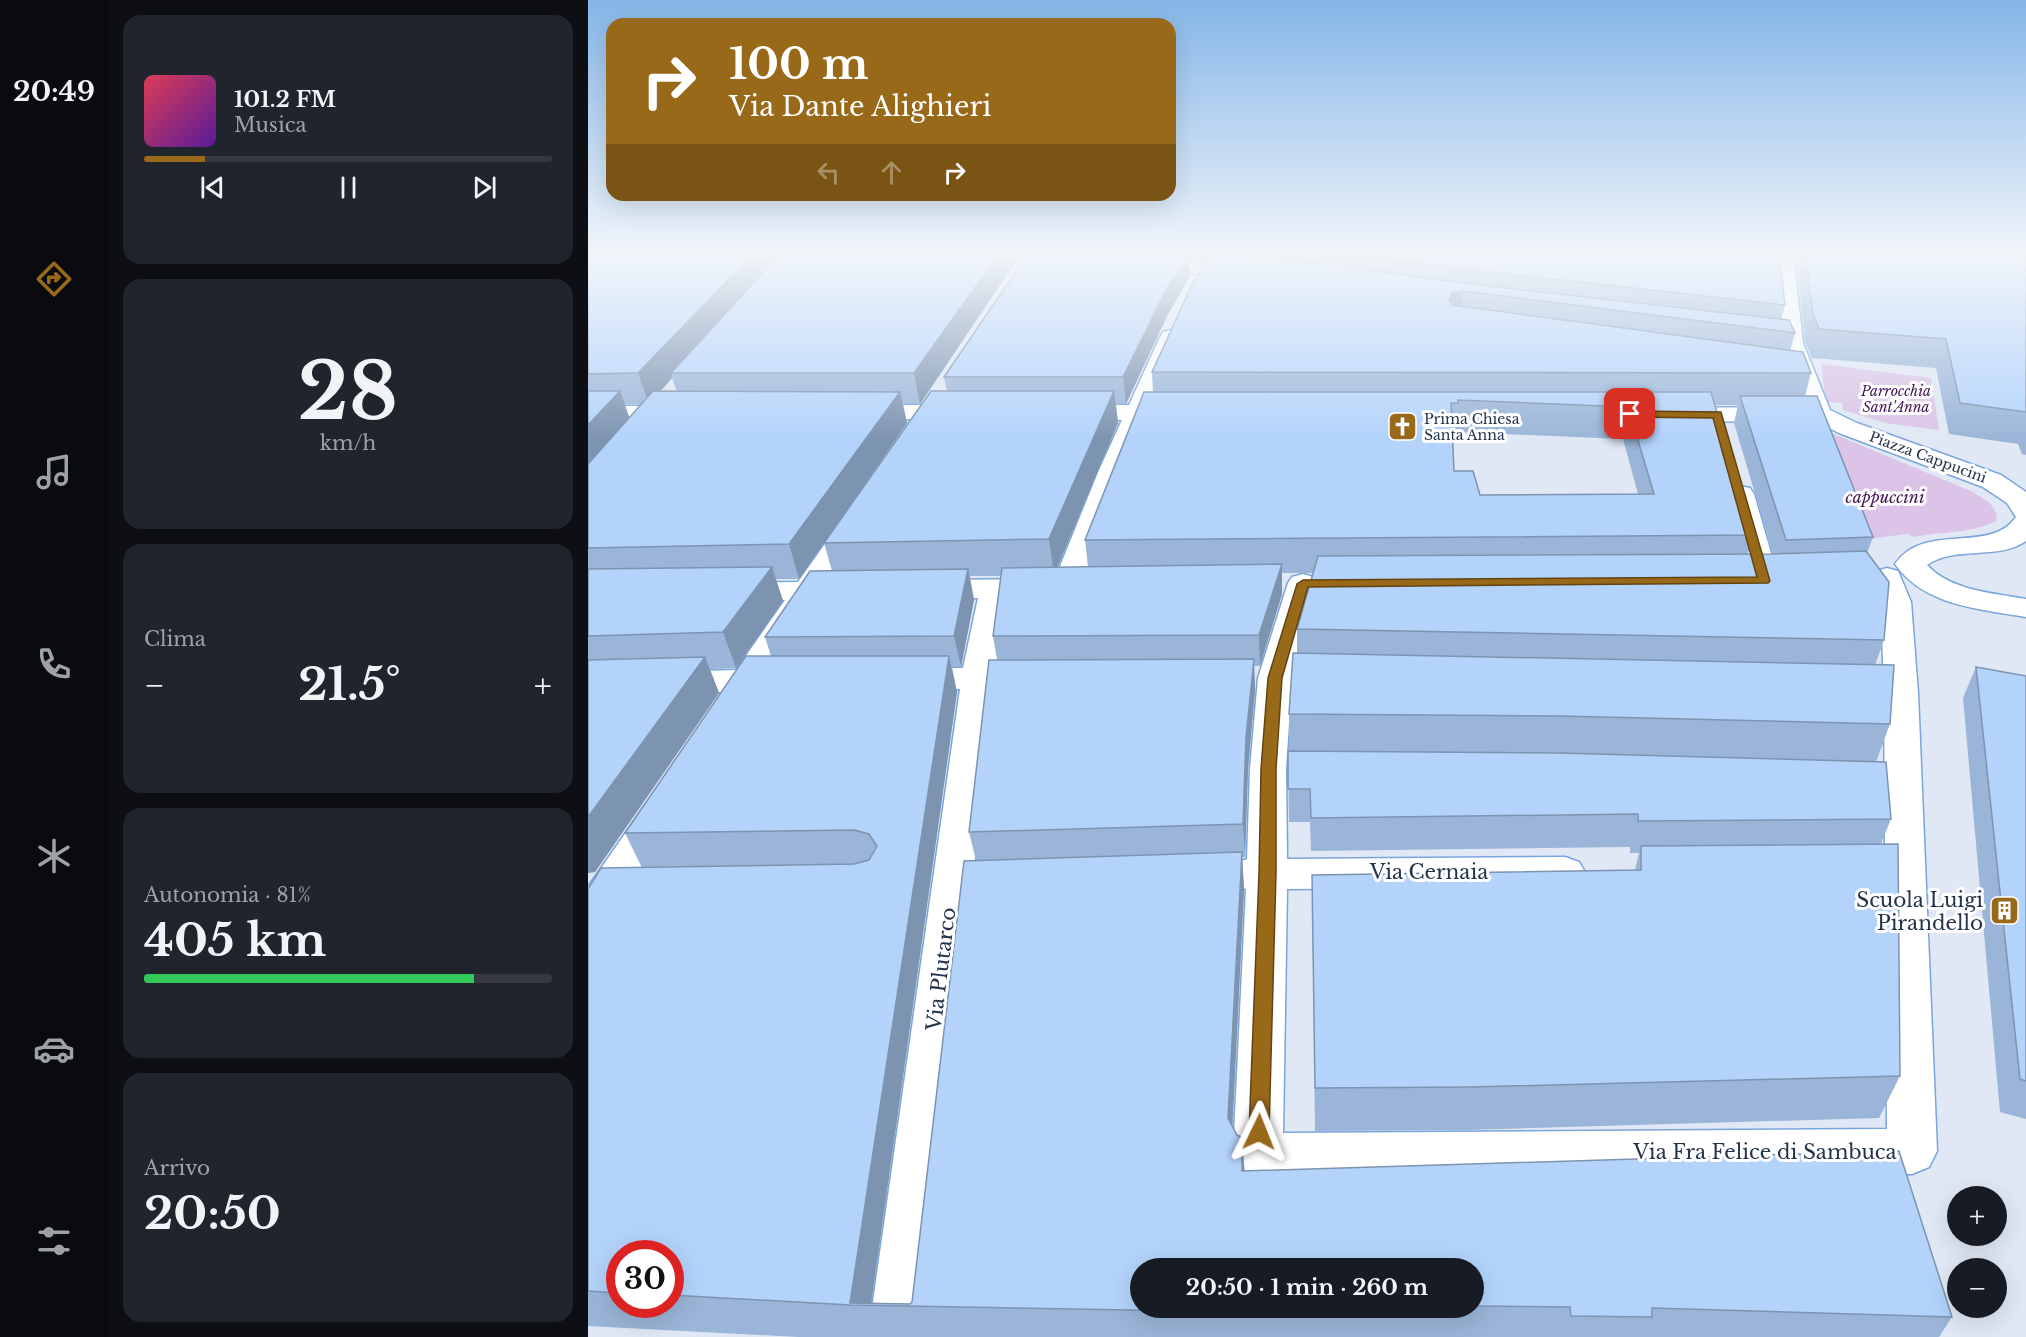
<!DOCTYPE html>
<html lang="it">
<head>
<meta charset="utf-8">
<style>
	:root { --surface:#171b24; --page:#20242c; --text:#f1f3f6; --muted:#9ea1a6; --line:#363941; --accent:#99691a }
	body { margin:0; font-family:"Libre Baskerville",serif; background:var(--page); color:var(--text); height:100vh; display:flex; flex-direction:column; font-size:22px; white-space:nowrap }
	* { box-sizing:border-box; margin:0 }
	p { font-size:20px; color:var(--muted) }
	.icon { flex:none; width:33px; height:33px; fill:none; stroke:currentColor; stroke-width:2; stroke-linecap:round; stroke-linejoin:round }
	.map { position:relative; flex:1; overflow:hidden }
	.details { display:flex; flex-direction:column; gap:15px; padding:15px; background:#0d0f14; width:480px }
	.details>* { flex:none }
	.banner { position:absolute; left:18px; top:18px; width:570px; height:183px; border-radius:18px; box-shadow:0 6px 24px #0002; background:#99691a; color:#fff; overflow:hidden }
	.controls { position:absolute; left:1359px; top:1186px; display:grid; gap:12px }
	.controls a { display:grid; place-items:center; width:60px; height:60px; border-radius:50%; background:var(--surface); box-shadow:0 6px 24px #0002; font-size:30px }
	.speed { position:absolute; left:18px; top:1240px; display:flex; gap:12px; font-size:30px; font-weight:700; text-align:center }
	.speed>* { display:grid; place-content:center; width:78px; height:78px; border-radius:50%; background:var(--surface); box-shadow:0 6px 24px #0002; line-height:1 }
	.speed .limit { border:9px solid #d22; background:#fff; color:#111 }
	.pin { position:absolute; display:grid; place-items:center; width:51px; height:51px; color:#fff; margin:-26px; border-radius:12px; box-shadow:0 3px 9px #0006 }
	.me { position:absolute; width:66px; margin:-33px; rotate:2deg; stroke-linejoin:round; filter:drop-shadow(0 0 4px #0008) }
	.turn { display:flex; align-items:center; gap:21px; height:126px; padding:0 24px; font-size:27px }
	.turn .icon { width:78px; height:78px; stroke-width:2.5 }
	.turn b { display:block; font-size:42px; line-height:51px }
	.lanes { display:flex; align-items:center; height:57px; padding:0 24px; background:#0003; justify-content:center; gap:30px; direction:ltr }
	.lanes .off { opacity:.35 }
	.big { font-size:45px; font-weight:700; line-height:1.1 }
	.details .widget { flex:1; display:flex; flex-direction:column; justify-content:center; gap:9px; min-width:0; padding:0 21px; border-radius:18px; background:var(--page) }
	.details .dial { align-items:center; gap:0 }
	.dial b { font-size:78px; line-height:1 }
	.song { display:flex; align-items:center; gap:18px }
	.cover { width:72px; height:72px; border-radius:9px; background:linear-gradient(135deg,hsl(350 70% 55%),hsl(270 70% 35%)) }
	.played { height:6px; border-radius:3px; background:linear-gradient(90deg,var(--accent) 15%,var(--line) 15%) }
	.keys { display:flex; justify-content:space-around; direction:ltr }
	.heat { display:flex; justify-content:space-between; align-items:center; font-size:33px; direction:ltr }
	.charge { height:9px; border-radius:4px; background:linear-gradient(90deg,#34c759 81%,var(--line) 0) }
	.trip { position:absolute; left:542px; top:1258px; width:354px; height:60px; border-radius:30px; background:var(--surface); box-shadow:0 6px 24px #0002; font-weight:700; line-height:60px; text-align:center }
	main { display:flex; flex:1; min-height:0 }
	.dock { display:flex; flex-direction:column; width:108px; justify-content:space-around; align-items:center; background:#090b0e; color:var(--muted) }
	.dock .icon { width:42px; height:42px }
	.dock .on { color:var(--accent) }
	.dock b { font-size:27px; color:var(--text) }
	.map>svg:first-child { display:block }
	.green { fill:#dbc4e7 }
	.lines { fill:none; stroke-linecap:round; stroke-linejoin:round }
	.minor-casing { stroke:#79a5dd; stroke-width:3 }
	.tertiary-casing { stroke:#79a5dd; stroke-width:3 }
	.minor { fill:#fff; fill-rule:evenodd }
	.tertiary { fill:#fff; fill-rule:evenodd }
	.wall { fill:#9ab5d8; fill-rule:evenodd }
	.shaded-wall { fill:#7d94b0 }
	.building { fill:#b3d3fb; stroke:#7d94b0; stroke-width:1.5; fill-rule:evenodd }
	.route { fill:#99691a; stroke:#634411; stroke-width:1.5 }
	.labels { text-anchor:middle; stroke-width:6; stroke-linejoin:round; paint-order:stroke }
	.far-park-label { font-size:14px; font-style:italic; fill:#421654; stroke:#fff }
	.far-poi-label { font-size:14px; fill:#23354c; stroke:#fff; text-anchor:start }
	.far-street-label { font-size:14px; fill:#23354c; stroke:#fff }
	.park-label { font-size:16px; font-style:italic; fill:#421654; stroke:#fff }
	.near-street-label { font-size:20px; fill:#23354c; stroke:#fff }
	.near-poi-label { font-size:20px; fill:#23354c; stroke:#fff; text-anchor:end }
</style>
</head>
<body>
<main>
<nav class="dock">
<b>20:49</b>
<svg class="icon on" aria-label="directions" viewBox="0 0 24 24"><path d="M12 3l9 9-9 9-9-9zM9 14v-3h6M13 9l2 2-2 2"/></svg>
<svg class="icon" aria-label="music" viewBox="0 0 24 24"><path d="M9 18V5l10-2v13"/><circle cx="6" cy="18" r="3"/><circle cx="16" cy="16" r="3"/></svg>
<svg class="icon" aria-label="phone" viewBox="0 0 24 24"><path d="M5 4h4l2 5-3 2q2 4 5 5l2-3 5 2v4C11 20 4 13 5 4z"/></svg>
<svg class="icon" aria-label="climate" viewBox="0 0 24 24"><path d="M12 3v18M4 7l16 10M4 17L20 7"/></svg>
<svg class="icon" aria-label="car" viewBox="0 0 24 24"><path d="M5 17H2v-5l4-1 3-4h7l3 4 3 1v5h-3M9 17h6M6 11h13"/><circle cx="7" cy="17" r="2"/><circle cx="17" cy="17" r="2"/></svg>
<svg class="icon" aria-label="filters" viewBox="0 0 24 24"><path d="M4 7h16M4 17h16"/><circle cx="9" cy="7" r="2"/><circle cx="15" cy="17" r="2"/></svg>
</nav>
<section class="details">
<div class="widget">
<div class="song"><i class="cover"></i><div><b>101.2 FM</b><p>Musica</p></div></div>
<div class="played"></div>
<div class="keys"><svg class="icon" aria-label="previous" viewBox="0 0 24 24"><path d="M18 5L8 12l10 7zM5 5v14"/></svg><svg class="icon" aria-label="pause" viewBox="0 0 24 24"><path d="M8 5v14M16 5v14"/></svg><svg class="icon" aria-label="next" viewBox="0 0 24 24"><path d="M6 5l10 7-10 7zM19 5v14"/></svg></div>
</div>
<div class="widget dial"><b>28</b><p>km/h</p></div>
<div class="widget"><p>Clima</p>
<div class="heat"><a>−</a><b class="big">21.5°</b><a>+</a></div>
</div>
<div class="widget"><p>Autonomia · 81%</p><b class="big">405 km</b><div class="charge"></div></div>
<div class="widget"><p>Arrivo</p><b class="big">20:50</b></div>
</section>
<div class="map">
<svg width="1438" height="1337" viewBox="0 0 1438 1337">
	<rect width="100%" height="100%" fill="#dfe8f4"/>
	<!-- green -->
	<g class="green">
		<path d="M 1233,364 L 1343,378 L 1351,430 L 1297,423 L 1255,410 L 1254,403 L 1238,402 Z"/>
		<path d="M 1241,432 L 1385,492 L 1402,503 L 1409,514 L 1408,521 C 1386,533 1351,532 1325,537 L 1319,534 L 1288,538 L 1268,545 Z"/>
	</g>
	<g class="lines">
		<defs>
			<g id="minor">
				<path d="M 421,254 L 494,254 L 496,257 L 493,261 L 486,263 L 431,260 L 424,258 Z"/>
				<path d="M 558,256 L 659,268 L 666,270 L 669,274 L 666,278 L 659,280 L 551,266 L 548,262 L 551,258 Z"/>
				<path d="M 583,330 L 591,332 L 594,337 L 565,405 L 600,408 L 603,413 L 600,418 L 559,420 L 490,593 L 479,596 L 468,593 L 457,597 L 416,597 L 418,601 L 408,668 L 442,668 L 454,671 L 459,678 L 454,685 L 442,688 L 406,689 L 386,867 L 419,866 L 433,870 L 439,881 L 433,892 L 419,896 L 383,897 L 336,1337 L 280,1337 L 372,689 L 323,689 L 311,686 L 306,679 L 311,672 L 323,669 L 375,668 L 390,598 L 338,598 L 327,595 L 323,589 L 327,583 L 338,580 L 457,579 L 466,581 L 511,470 L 534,420 L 475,417 L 472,412 L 475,407 L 484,405 L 541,405 L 572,337 L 575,332 Z"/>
				<path d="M 271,405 L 372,405 L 381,407 L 384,412 L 381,417 L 372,419 L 271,419 L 262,417 L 259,412 L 262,407 Z"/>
				<path d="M 0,406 L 90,406 L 99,408 L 102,413 L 99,418 L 90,420 L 0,420 Z"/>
				<path d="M 1194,407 L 1203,409 L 1206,414 L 1203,419 L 1194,421 L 1086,422 L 1077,420 L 1074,415 L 1077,410 L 1086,408 Z"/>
				<path d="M 1152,486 L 1162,488 L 1166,494 L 1191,581 L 1187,587 L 1176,590 L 1165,587 L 1161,581 L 1138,494 L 1142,488 Z"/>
				<path d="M 266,515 L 276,517 L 280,523 L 241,581 L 264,584 L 268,590 L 264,596 L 229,600 L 182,670 L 199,673 L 204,680 L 199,687 L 167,691 L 161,701 L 149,704 L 137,701 L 133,692 L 0,694 L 0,674 L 148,670 L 197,600 L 146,601 L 135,598 L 131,592 L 135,586 L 146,583 L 210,582 L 256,517 Z"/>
				<path d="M 1299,568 L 1310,571 L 1323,602 L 1330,693 L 1349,1151 L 1341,1167 L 1324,1174 L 670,1179 L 653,1172 L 645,1156 L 658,889 L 645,884 L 639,874 L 645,864 L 659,859 L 662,769 L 670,678 L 700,583 L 704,577 L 715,574 L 726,577 L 730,583 L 704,678 L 698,769 L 699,859 L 977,857 L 991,862 L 997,872 L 991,882 L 977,887 L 699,889 L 695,1133 L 1299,1129 L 1296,693 L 1293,602 L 1284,577 L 1288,571 Z"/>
				<path d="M 70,801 L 83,805 L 89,814 L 15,930 L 0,935 L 0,887 L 57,805 Z"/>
			</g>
			<path id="tertiary" d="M 1185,254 L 1205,254 L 1215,343 L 1242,410 L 1269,423 L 1413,475 L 1438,492 L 1438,541 C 1409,561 1368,545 1339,565 C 1363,591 1405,593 1438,599 L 1438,617 C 1392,609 1336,606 1307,564 C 1337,521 1402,555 1428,517 L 1419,503 L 1395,487 L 1251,433 L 1223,419 L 1193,343 Z"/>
		</defs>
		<!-- minor casing -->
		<use href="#minor" class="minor-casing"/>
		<!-- tertiary casing -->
		<use href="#tertiary" class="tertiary-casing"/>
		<!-- minor -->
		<use href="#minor" class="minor"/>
		<!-- tertiary -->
		<use href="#tertiary" class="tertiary"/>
	</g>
	<!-- wall -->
	<g class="wall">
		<path d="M 0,254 L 428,261 L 332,404 L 315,404 L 319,423 L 211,579 L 188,579 L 195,601 L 148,668 L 122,669 L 131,693 L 7,872 L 0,873 ZM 84,378 L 89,392 L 72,392 ZM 36,404 L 54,404 L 41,418 Z"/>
		<path d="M 440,254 L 619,254 L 613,261 L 601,259 L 602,276 L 580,314 L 538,404 L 528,404 L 530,423 L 470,567 L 500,567 L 497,540 L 565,392 L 564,372 L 622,254 L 1191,254 L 1197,305 L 1193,320 L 1207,333 L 1202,351 L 1223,373 L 1217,396 L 1285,537 L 1279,553 L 1296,640 L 1287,665 L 1302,724 L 1288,762 L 1303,819 L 1293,844 L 1312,1076 L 1291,1118 L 877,1130 L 727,1131 L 724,875 L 1047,870 L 1051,853 L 1042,853 L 1042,847 L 723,851 L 722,822 L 701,822 L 700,751 L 701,751 L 701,714 L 709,653 L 709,629 L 725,573 L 694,573 L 694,594 L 672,666 L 666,666 L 667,690 L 660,769 L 657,857 L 654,857 L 656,890 L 644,1126 L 656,1171 L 1364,1317 L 1351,1337 L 211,1337 L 0,1326 L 0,889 L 54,868 L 37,833 L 183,656 L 177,637 L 244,571 L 236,543 L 359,391 L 356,377 ZM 1127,405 L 1150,405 L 1146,423 L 1185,554 L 1160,554 L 1165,535 ZM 868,432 L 1035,439 L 1050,494 L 892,495 L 866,471 L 864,435 L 868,435 ZM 382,576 L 413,576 L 405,636 L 409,660 L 381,832 L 388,861 L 324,1302 L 322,1304 L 283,1303 L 369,692 L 364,667 L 373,667 L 386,600 ZM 32,1254 L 82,1254 L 82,1305 L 32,1305 ZM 885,1269 L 885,1308 L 552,1308 Z"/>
		<path d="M 1209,254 L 1438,254 L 1438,455 L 1434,454 L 1430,444 L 1361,434 L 1348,368 L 1224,358 L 1217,342 L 1208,259 Z"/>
		<path d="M 1388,667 L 1438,676 L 1438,1119 L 1412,1112 L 1375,698 Z"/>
	</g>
	<!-- shaded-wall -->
	<g class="shaded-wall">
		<path d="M 165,254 L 197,254 L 83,373 L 84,378 L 61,404 L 50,373 Z"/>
		<path d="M 411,254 L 427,254 L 428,261 L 332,404 L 326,373 Z"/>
		<path d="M 600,254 L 601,254 L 602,276 L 580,314 L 538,404 L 535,377 L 578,290 Z"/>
		<path d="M 613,254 L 619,254 L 613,261 Z"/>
		<path d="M 875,291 L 872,321 L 861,300 L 864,293 Z"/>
		<path d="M 32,391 L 43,422 L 0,471 L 0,425 Z"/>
		<path d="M 526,391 L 530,423 L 466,575 L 461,539 Z"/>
		<path d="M 312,392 L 319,423 L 211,579 L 201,544 Z"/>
		<path d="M 694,564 L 694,594 L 672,666 L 671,635 Z"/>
		<path d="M 184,567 L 195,601 L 148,668 L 135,632 Z"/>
		<path d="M 380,569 L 386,600 L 373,667 L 366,636 Z"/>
		<path d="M 361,656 L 369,692 L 283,1305 L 262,1303 Z"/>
		<path d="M 117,657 L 131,693 L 7,872 L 0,873 L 0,817 Z"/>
		<path d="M 666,659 L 667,690 L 660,769 L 657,857 L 655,824 L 658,737 Z"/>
		<path d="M 654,852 L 656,890 L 643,1156 L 640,1118 Z"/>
		<path d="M 654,1138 L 657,1176 L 654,1171 Z"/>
	</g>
	<!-- building -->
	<g class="building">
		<path d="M 5,254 L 165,254 L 50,373 L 0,374 L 0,258 Z"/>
		<path d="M 192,254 L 411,254 L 326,373 L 83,373 Z"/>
		<path d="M 440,254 L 600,254 L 578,290 L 535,377 L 356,377 Z"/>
		<path d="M 622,254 L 654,254 L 892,285 L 1201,320 L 1207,333 L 875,291 L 864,293 L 861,300 L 864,305 L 1215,352 L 1223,373 L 564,372 L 603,287 Z"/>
		<path d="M 766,254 L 1191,254 L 1197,305 L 893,271 Z"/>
		<path d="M 1217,254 L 1438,254 L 1438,412 L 1372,403 L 1358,339 L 1231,329 L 1225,314 Z"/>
		<path d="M 0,391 L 32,391 L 0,425 Z"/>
		<path d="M 65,391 L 312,392 L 201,544 L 0,548 L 0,464 Z"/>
		<path d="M 343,391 L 526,391 L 461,539 L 236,543 Z"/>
		<path d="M 556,392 L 1123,392 L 1165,535 L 497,540 ZM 870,400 L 1040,407 L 1066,494 L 892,495 L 885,471 L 866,471 L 863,403 L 870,403 Z"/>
		<path d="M 1152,396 L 1229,396 L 1285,537 L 1198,540 Z"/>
		<path d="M 1278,551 L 1301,582 L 1296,640 L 709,629 L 730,556 L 1186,554 Z"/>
		<path d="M 694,564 L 671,635 L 405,636 L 414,568 Z"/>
		<path d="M 184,567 L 135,632 L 0,636 L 0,569 Z"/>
		<path d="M 380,569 L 366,636 L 177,637 L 222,571 Z"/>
		<path d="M 705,653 L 1306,665 L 1302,724 L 972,716 L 701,714 Z"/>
		<path d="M 158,656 L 361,656 L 262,1303 L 322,1304 L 324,1302 L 376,861 L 654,852 L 640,1118 L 649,1135 L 654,1138 L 654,1171 L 1311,1151 L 1364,1317 L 1064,1308 L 1064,1317 L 983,1316 L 982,1307 L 885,1306 L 885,1269 L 552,1269 L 552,1308 L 876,1308 L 875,1316 L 262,1305 L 82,1295 L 82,1254 L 32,1254 L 32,1293 L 0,1291 L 0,889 L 13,868 L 266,864 L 281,860 L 289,846 L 281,834 L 266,830 L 37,833 Z"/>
		<path d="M 117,657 L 0,817 L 0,660 Z"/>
		<path d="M 666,659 L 658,737 L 655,824 L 381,832 L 401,660 Z"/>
		<path d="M 1388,667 L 1438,676 L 1438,1081 L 1432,1079 Z"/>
		<path d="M 700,751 L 970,753 L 1298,762 L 1303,819 L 1050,821 L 1050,814 L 723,818 L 722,789 L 700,789 Z"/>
		<path d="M 1310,844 L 1312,1076 L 883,1087 L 727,1088 L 724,875 L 1053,870 L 1053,846 Z"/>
	</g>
	<!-- sky -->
	<linearGradient id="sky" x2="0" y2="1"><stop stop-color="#85b6e8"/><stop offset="0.58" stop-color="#f1f5fa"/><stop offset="1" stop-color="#f1f5fa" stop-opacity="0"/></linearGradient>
	<rect width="1438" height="441" fill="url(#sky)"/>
	<!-- route -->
	<path class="route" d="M 1042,411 L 1133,412 L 1182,581 L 1180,583 L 720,587 L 694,678 L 688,769 L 688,873 L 681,1132 L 678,1139 L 671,1141 L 664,1139 L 661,1132 L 671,873 L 673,769 L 680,678 L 709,584 L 715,580 L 1169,577 L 1125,418 L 1038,417 L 1038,412 Z"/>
	<!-- icons -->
	<defs>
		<symbol id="church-square" viewBox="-11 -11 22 22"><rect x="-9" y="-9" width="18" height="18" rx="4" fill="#99691a" stroke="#fff"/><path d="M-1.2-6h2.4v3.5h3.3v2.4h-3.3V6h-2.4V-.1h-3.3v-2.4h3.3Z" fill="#fff"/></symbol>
		<symbol id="building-square" viewBox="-11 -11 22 22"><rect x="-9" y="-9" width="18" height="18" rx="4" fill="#99691a" stroke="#fff"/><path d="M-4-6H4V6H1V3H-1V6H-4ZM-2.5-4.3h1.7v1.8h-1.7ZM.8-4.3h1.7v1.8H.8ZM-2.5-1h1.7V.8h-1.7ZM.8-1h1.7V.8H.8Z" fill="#fff"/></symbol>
	</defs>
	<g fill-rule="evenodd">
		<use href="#church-square" x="798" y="410" width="33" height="33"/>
		<use href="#building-square" x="1400" y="894" width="33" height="33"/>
	</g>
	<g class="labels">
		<!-- far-park labels -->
		<g class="far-park-label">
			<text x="1308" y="396">Parrocchia<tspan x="1308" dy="16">Sant'Anna</tspan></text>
		</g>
		<!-- far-poi labels -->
		<g class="far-poi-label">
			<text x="836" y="424">Prima Chiesa<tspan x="836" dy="16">Santa Anna</tspan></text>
		</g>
		<!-- far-street labels -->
		<g class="far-street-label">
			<text transform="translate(1340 457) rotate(20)" y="5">Piazza Cappucini</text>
		</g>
		<!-- park labels -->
		<g class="park-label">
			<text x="1297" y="503">cappuccini</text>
		</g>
		<!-- near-street labels -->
		<g class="near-street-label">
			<text x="841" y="879">Via Cernaia</text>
			<text transform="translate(353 969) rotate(-83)" y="7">Via Plutarco</text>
			<text x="1177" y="1159">Via Fra Felice di Sambuca</text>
		</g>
		<!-- near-poi labels -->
		<g class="near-poi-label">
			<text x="1395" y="907">Scuola Luigi<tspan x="1395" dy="23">Pirandello</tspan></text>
		</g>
	</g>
</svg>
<div class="controls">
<a>+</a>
<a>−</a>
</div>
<div class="speed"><div class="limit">30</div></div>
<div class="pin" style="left:1042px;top:414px;background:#d93025"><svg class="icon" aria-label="arrive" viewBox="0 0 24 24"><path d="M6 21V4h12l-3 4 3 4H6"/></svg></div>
<svg class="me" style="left:671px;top:1132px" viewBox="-20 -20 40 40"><path d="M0-17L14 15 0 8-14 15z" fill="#99691a" stroke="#fff" stroke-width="4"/></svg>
<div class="trip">20:50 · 1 min · 260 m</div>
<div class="banner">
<div class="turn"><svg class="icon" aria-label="right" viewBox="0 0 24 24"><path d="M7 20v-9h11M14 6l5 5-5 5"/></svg><div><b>100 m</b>Via Dante Alighieri</div></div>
<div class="lanes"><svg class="icon off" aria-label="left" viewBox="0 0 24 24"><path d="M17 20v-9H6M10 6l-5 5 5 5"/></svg><svg class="icon off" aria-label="ahead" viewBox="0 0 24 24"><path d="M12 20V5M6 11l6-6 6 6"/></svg><svg class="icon" aria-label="right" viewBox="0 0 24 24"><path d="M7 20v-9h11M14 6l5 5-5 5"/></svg></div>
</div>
</div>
</main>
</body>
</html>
